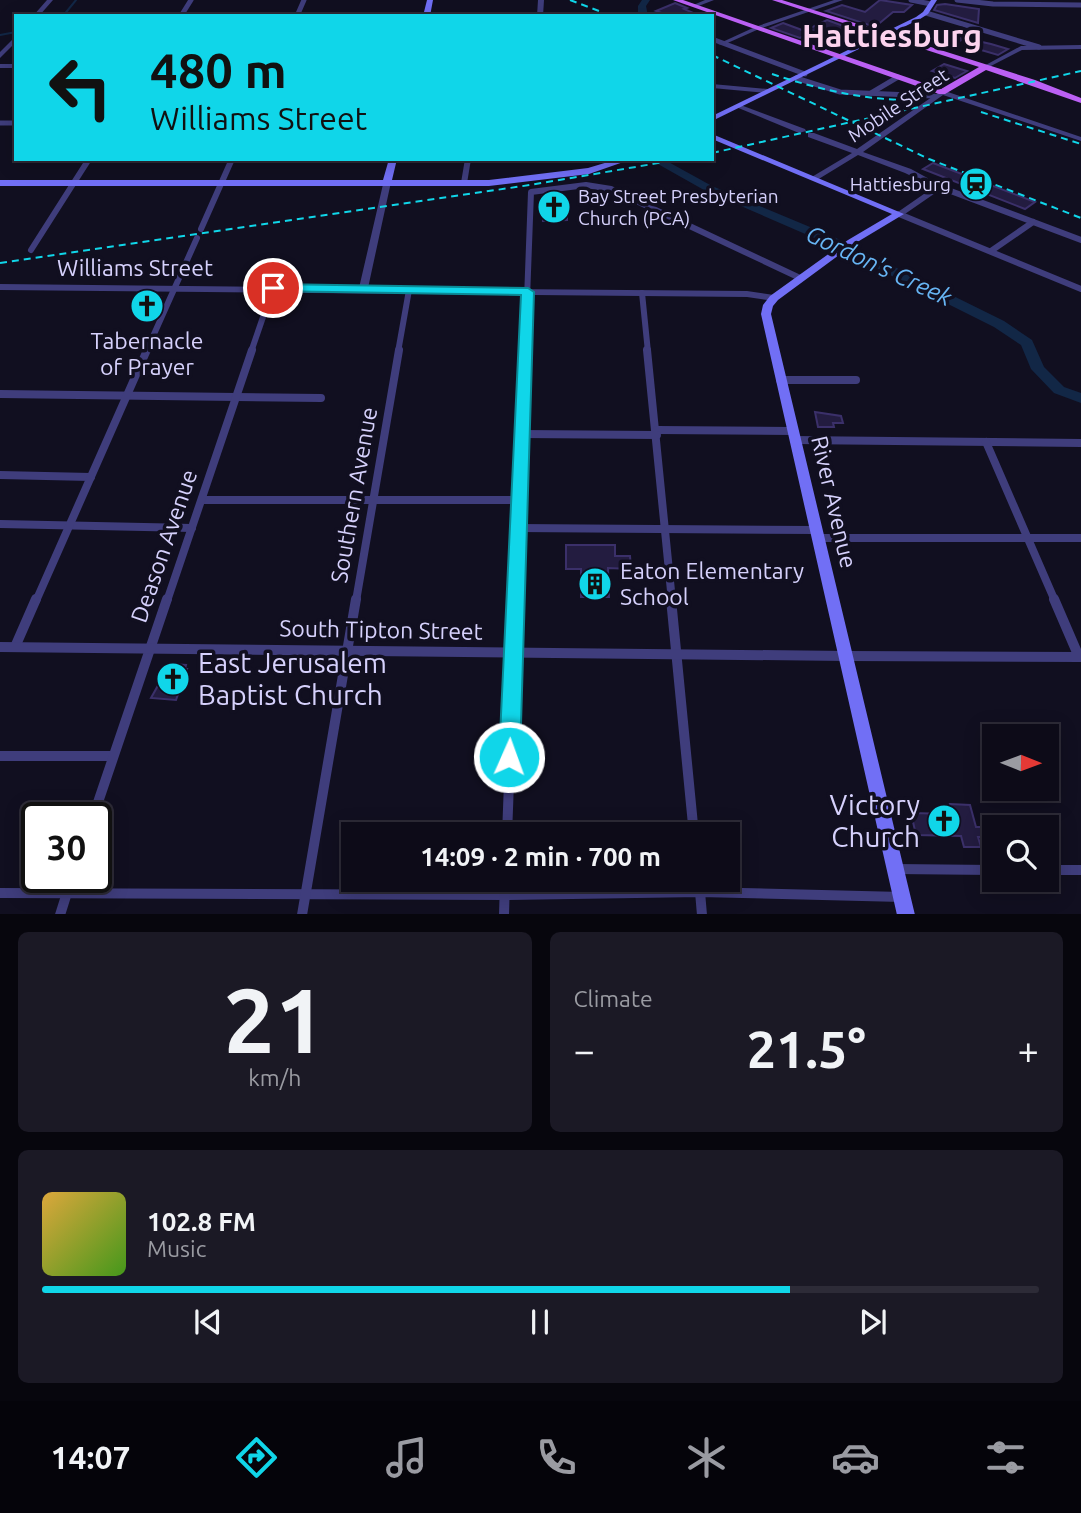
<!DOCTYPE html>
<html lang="en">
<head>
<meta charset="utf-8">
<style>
	:root { --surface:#0d0b18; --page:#1b1925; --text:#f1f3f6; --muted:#9a9ba2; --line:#2d2b37; --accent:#10d6e9 }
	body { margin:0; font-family:Ubuntu,sans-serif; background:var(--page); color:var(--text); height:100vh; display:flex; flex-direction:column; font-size:26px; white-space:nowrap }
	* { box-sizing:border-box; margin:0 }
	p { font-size:23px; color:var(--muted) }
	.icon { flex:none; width:38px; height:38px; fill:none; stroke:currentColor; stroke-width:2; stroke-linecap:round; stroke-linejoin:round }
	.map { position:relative; height:914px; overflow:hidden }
	.drawer { display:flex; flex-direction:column; gap:18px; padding:18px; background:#07060d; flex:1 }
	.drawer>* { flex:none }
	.top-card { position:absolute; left:14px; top:14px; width:700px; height:147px; border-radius:0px; box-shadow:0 4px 18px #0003,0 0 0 2px var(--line); background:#10d6e9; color:#111; overflow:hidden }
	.needle { width:46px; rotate:91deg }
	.controls { position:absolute; left:982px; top:724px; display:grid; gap:14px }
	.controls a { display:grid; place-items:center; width:77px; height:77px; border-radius:0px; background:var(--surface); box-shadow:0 4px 18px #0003,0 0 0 2px var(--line); font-size:35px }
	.speed { position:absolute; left:21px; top:802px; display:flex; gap:14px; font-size:35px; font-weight:700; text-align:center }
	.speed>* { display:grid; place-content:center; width:91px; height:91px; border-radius:50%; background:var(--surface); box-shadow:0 4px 18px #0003,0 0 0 2px var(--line); line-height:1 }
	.speed .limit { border:4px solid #111; border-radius:10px; background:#fff; color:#111 }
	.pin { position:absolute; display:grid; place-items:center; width:60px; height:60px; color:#fff; margin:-30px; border:4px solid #fff; border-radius:50%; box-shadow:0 2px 7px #0007 }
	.me { position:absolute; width:77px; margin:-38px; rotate:2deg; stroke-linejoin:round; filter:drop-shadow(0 0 5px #0008) }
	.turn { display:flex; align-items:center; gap:24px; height:147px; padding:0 21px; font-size:32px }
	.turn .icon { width:91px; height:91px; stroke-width:2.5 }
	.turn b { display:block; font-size:49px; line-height:60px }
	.big { font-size:52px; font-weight:700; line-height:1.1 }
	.drawer .widget { flex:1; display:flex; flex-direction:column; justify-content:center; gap:10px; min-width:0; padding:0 24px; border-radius:10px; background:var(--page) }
	.drawer .dial { align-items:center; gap:0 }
	.dial b { font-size:91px; line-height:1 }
	.song { display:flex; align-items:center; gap:21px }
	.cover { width:84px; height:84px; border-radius:10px; background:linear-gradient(135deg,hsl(40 70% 55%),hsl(100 70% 35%)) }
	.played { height:7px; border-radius:4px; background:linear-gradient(90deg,var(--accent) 75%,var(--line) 75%) }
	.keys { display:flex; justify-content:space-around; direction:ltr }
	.heat { display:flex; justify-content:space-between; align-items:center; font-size:38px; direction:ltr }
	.drawer .tiles { flex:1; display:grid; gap:18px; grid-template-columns:1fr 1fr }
	.widget:last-child { grid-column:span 2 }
	.trip { position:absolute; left:341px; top:822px; width:399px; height:70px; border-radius:0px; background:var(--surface); box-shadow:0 4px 18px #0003,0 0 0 2px var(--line); font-weight:700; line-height:70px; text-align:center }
	.tabs { display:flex; height:112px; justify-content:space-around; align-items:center; background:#05040a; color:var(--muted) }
	.tabs .icon { width:49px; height:49px }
	.tabs .current { color:var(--accent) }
	.tabs b { font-size:32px; color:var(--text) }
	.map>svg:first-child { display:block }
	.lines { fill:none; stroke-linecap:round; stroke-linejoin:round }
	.stream { stroke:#122746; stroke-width:2 }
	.river { fill:#122746; fill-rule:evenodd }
	.building { fill:#231c40; stroke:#3b306a; stroke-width:2 }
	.minor-far3 { stroke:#3f3d7c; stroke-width:5 }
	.minor-far2 { stroke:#3f3d7c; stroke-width:6 }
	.minor-far1 { stroke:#3f3d7c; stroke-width:8 }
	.minor { stroke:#3f3d7c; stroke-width:10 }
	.tertiary { fill:#3f3d7c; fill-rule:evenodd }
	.secondary { fill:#716ff5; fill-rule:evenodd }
	.primary { fill:#bb60f4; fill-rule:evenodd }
	.rail { stroke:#10d6e9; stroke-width:2; stroke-dasharray:7 5; stroke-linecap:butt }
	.route { fill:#10d6e9; stroke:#0a8b97; stroke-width:2 }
	.labels { text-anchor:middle; stroke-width:7; stroke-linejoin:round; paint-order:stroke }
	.far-street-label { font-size:19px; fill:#d6d1fc; stroke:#110f20 }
	.far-poi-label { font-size:19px; fill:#d6d1fc; stroke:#110f20; text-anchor:end }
	.street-label { font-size:23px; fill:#d6d1fc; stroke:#110f20 }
	.poi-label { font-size:23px; fill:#d6d1fc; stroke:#110f20 }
	.water-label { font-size:24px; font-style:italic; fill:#67b5f4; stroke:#110f20 }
	.near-poi-label { font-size:28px; fill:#d6d1fc; stroke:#110f20; text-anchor:start }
	.far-town-label { font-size:32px; font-weight:bold; fill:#fcd3ee; stroke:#110f20 }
</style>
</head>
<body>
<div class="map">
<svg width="1081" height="915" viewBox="0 0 1081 915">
	<rect width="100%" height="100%" fill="#110f20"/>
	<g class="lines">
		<!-- stream -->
		<g class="stream">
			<path d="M 63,16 L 76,0"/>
			<path d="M 0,35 L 16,32"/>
		</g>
		<!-- river -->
		<g class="river">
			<path d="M 642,0 L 650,0 L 646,6 L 648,16 L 638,16 L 638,6 Z"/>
			<path d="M 649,159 L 663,159 L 712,186 L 834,237 L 1004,321 L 1032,340 L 1044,367 L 1064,387 L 1081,393 L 1081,403 L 1054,393 L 1031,369 L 1021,345 L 994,327 L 826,243 L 704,190 Z"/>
		</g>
	</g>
	<!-- building -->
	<g class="building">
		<path d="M 880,0 L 912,5 L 904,12 L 893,12 L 875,27 L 826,11 L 842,5 L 865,12 Z"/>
		<path d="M 675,3 L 687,8 L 684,9 L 700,16 L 670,16 L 656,11 Z"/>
		<path d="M 945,4 L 979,9 L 978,23 L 934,10 L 937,5 Z"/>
		<path d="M 827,20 L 849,28 L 831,37 L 808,29 Z"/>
		<path d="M 783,23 L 810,33 L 800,38 L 771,28 Z"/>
		<path d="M 942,32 L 964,39 L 944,48 L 922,42 Z"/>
		<path d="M 973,40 L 991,44 L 1008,49 L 998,55 L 971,47 Z"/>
		<path d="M 944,64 L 967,71 L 955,78 L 932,71 Z"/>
		<path d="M 933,163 L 1035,202 L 1025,209 L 923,169 Z"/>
		<path d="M 562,194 L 567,205 L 567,220 L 543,221 L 542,196 L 556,197 Z"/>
		<path d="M 143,297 L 160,297 L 152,314 L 134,314 Z"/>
		<path d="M 815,412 L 841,416 L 843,423 L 833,423 L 834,427 L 818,427 Z"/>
		<path d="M 566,545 L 615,545 L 615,556 L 630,556 L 631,569 L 608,568 L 609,597 L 581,597 L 581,569 L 566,569 Z"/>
		<path d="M 170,664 L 186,665 L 185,669 L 187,669 L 176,700 L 151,698 Z"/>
		<path d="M 950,804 L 970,805 L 976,827 L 985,827 L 988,837 L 978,837 L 981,847 L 964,847 L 961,836 L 916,835 L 911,813 L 953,814 Z"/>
	</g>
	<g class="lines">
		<!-- minor-far3 -->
		<g class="minor-far3">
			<path d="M 911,0 L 931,4"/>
			<path d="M 957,0 L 993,4 L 1081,5"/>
			<path d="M 926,13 L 1039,47"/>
			<path d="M 181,16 L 191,0"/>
			<path d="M 297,16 L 304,0"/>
			<path d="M 712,39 L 805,74"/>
			<path d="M 796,78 L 840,92 L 934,96"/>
			<path d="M 871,93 L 898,77"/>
			<path d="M 0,123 L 16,123"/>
		</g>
		<!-- minor-far2 -->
		<g class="minor-far2">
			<path d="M 464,183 L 468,159"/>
			<path d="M 940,187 L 1081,240"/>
			<path d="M 899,214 L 1081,289"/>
			<path d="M 201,229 L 232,159"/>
			<path d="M 31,250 L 89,159"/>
			<path d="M 991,251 L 1033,222"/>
			<path d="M 642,293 L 648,352"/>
			<path d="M 146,352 L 197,238"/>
			<path d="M 251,352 L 273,288"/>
			<path d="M 398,352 L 409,290"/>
			<path d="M 525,352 L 531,192 L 586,185 L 611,189 L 800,278"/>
		</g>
		<!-- minor-far1 -->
		<g class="minor-far1">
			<path d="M 647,350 L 672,601"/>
			<path d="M 780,380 L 856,380"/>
			<path d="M 0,394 L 321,398"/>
			<path d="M 657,430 L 792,431"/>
			<path d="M 520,434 L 657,435"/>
			<path d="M 795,440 L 1081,443"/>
			<path d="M 986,442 L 1055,601"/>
			<path d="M 0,475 L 91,477"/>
			<path d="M 202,500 L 518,500"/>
			<path d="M 0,524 L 192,528"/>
			<path d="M 517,528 L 816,530"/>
			<path d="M 818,538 L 1081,538"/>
			<path d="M 36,601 L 147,350"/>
			<path d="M 167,601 L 252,350"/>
			<path d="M 356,601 L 399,350"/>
			<path d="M 516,601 L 525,350"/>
		</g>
		<!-- minor -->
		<g class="minor">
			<path d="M 671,599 L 694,835"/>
			<path d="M 1054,599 L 1079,657"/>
			<path d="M 15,647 L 36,599"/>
			<path d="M 846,656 L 1081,657"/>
			<path d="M 0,756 L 113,756"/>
			<path d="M 93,817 L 167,599"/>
			<path d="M 507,835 L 516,599"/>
			<path d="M 895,869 L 994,870"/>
			<path d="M 1046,870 L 1081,870"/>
			<path d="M 699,880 L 702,915"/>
			<path d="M 0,893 L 505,895 L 700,892 L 902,897"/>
			<path d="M 60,915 L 72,877"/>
			<path d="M 302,915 L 356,599"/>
			<path d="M 504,915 L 505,880"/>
		</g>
		<!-- tertiary -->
		<g class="tertiary">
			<path d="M 47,0 L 53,0 L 39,16 L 33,16 Z"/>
			<path d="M 538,0 L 544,0 L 543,16 L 537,16 Z"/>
			<path d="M 705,0 L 714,0 L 696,7 L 691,6 Z"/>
			<path d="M 834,0 L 843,0 L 759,29 L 723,45 L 718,44 L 755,27 Z"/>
			<path d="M 16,36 L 16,42 L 0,58 L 0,52 Z"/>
			<path d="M 1081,45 L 1081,49 L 1022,50 L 987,68 L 982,67 L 1021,46 Z"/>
			<rect x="0" y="64" width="16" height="4"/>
			<path d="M 712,84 L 768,89 L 771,91 L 768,93 L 712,88 Z"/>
			<path d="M 942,90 L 1081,137 L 1081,141 L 943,95 L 863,152 L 911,169 L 944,187 L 902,216 L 899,216 L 895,214 L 934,187 L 905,173 L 858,155 L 817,180 L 810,178 L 852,153 L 808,137 L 808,133 L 814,133 L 857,149 Z"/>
			<path d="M 738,104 L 805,129 L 806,131 L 799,133 L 736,107 L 735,106 Z"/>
			<path d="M 384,180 L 390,180 L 391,182 L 368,288 L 747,291 L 774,295 L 778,298 L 774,301 L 747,297 L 0,290 L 0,284 L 359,288 Z"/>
			<path d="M 0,642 L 846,651 L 850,653 L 852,656 L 850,659 L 846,661 L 0,652 Z"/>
		</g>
		<!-- secondary -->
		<g class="secondary">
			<path d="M 427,0 L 433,0 L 430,16 L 423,16 Z"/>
			<path d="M 931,0 L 937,0 L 928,14 L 920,19 L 712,121 L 712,116 L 916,17 L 923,12 Z"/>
			<path d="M 712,134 L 904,214 L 854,244 L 778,300 L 773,306 L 771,314 L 915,915 L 897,915 L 761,314 L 763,305 L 770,296 L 848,240 L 892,214 L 712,139 Z"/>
			<path d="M 389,159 L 397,159 L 392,180 L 489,180 L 588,168 L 618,159 L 632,159 L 589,174 L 489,186 L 0,186 L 0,180 L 383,180 Z"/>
		</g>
		<!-- primary -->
		<path class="primary" d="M 673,0 L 683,0 L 941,89 L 979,67 L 772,0 L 782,0 L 1035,80 L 1081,98 L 1081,103 L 986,70 L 945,94 L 939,94 Z"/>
		<!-- rail -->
		<g class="rail">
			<path d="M 570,0 L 612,16"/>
			<path d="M 712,55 L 929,159 L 1081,218"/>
			<path d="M 772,74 C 821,90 867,101 919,100"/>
			<path d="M 981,112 L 1081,144"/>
			<path d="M 712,153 L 1081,71"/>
			<path d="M 0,263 L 530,185 L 682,159"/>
		</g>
	</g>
	<!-- route -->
	<path class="route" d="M 273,284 L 528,288 L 534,292 L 520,757 L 517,763 L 509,765 L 502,763 L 499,757 L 521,295 L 268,291 L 268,285 Z"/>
	<!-- icons -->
	<defs>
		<symbol id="station-disc" viewBox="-11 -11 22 22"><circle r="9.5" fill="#10d6e9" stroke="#110f20"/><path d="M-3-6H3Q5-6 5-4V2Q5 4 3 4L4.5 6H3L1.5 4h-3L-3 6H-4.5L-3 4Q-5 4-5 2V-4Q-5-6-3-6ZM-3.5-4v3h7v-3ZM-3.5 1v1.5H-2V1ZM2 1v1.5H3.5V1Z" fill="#111"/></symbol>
		<symbol id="church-disc" viewBox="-11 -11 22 22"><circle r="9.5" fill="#10d6e9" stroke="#110f20"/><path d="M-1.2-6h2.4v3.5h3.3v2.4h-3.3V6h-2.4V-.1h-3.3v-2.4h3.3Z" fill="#111"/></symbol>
		<symbol id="building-disc" viewBox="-11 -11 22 22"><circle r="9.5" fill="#10d6e9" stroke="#110f20"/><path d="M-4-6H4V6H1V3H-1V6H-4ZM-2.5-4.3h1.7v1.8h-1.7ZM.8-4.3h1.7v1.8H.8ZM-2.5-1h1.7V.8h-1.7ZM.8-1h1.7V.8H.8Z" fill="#111"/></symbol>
	</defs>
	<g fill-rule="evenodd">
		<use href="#station-disc" x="957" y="165" width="38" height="38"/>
		<use href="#church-disc" x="535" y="188" width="38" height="38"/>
		<use href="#church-disc" x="128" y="287" width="38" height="38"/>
		<use href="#building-disc" x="576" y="565" width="38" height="38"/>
		<use href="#church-disc" x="154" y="660" width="38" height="38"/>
		<use href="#church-disc" x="925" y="802" width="38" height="38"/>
	</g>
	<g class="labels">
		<!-- far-street labels -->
		<g class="far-street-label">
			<text transform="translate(898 105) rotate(-34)" y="7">Mobile Street</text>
		</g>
		<!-- far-poi labels -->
		<g class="far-poi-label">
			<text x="951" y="191">Hattiesburg</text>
			<text x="578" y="203" text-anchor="start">Bay Street Presbyterian<tspan x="578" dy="22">Church (PCA)</tspan></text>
		</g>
		<!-- street labels -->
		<g class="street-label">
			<text x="135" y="276">Williams Street</text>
			<text transform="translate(354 495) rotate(-80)" y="8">Southern Avenue</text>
			<text transform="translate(834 502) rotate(77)" y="8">River Avenue</text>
			<text transform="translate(164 546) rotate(-71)" y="8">Deason Avenue</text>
			<text transform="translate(381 630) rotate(1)" y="8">South Tipton Street</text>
		</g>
		<!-- poi labels -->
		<g class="poi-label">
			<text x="147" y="349">Tabernacle<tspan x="147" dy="26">of Prayer</tspan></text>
			<text x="620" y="579" text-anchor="start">Eaton Elementary<tspan x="620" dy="26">School</tspan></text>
		</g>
		<!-- water labels -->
		<g class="water-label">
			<text transform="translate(879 266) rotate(25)" y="8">Gordon's Creek</text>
		</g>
		<!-- near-poi labels -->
		<g class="near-poi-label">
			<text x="198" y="673">East Jerusalem<tspan x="198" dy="32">Baptist Church</tspan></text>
			<text x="920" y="815" text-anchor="end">Victory<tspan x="920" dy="32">Church</tspan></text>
		</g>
		<!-- far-town labels -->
		<g class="far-town-label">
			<text x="892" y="47">Hattiesburg</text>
		</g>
	</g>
</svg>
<div class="controls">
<a><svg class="needle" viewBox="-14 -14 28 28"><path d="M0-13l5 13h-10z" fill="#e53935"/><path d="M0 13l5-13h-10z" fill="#9a9ba2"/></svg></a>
<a><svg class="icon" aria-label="search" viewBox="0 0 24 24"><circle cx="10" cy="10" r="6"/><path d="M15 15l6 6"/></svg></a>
</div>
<div class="speed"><div class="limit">30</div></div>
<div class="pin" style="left:273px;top:288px;background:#d93025"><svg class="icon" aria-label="arrive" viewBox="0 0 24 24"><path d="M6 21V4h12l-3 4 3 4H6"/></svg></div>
<svg class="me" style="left:509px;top:757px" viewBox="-20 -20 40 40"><circle r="17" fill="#10d6e9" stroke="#fff" stroke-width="3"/><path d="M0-11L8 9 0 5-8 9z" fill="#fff"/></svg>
<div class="trip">14:09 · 2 min · 700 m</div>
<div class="top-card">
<div class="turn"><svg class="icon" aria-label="left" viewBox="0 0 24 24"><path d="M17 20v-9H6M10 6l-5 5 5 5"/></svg><div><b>480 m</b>Williams Street</div></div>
</div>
</div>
<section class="drawer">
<div class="tiles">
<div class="widget dial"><b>21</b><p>km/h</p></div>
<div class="widget"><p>Climate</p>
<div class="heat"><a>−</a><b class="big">21.5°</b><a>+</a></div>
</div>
<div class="widget">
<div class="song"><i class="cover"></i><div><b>102.8 FM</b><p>Music</p></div></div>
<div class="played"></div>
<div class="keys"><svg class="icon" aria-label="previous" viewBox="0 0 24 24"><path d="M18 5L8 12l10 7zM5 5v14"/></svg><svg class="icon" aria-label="pause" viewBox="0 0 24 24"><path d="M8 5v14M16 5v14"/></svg><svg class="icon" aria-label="next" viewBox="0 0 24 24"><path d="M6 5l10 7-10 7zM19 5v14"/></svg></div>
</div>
</div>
</section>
<nav class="tabs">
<b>14:07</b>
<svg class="icon current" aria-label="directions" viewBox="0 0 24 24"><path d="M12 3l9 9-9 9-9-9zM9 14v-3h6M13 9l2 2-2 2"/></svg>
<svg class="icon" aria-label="music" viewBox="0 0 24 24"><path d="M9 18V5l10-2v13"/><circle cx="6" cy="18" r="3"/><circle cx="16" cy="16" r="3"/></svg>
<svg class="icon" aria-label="phone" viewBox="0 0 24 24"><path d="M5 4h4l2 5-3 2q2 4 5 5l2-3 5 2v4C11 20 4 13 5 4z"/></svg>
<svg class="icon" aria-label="climate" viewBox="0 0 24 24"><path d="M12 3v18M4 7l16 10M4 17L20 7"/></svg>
<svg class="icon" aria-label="car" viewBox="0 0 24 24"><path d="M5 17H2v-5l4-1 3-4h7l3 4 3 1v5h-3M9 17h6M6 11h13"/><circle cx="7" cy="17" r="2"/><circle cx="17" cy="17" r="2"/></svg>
<svg class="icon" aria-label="filters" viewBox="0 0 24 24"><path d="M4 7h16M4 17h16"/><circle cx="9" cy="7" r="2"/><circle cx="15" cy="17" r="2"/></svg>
</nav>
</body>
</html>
